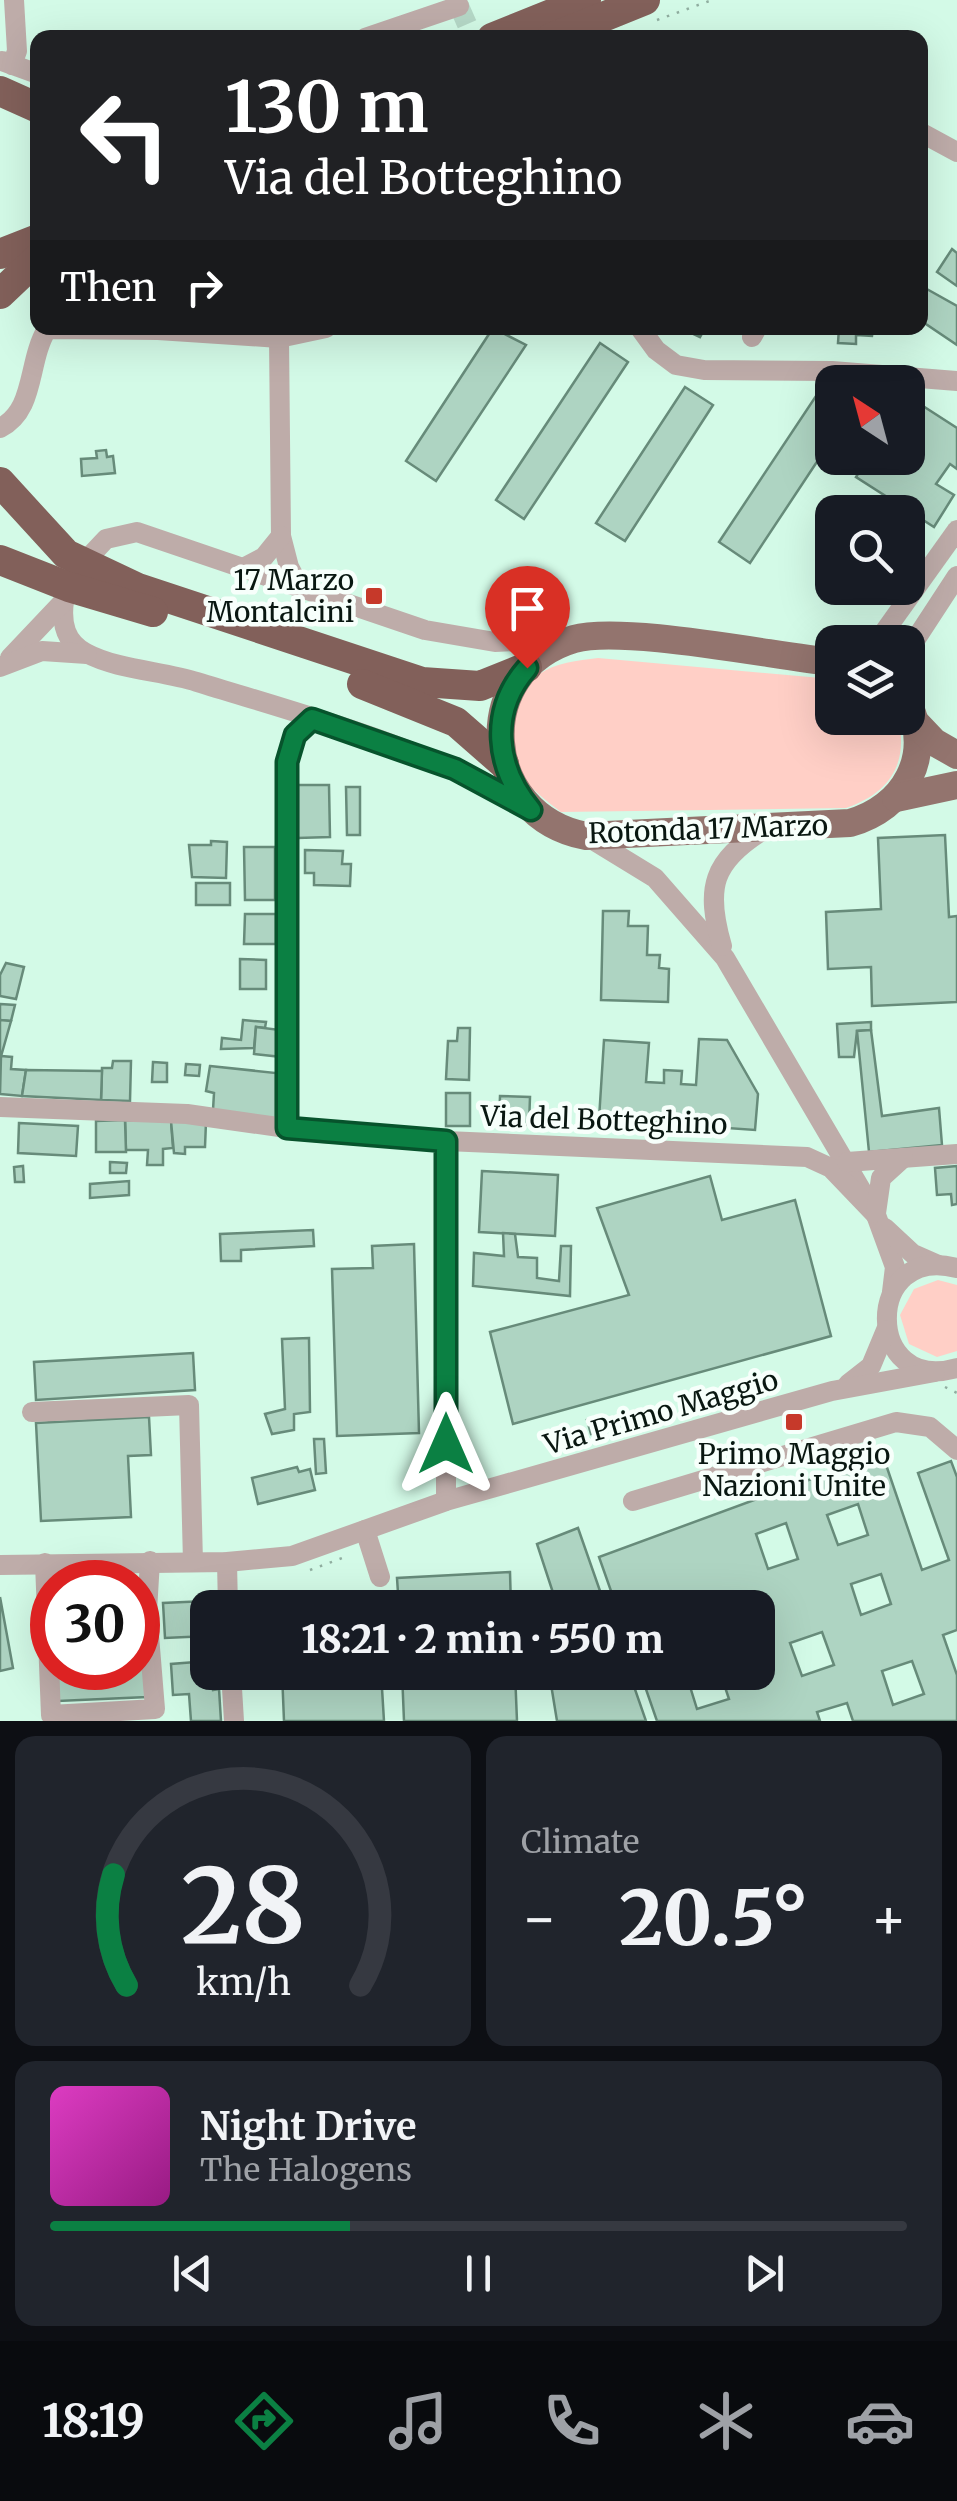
<!DOCTYPE html>
<html lang="en">
<head>
<meta charset="utf-8">
<style>
	:root { --surface:#171b24; --page:#20242c; --text:#f1f3f6; --muted:#9ea1a6; --line:#363941; --accent:#0b8043 }
	body { margin:0; font-family:Merriweather,serif; background:var(--page); color:var(--text); height:100vh; display:flex; flex-direction:column; font-size:38px; white-space:nowrap }
	* { box-sizing:border-box; margin:0 }
	p { font-size:32px; color:var(--muted) }
	.icon { flex:none; width:55px; height:55px; fill:none; stroke:currentColor; stroke-width:2; stroke-linecap:round; stroke-linejoin:round }
	.map { position:relative; height:1721px; overflow:hidden }
	.side { display:flex; flex-direction:column; gap:15px; padding:15px; background:#0d0f14; flex:1 }
	.side>* { flex:none }
	.hud { position:absolute; left:30px; top:30px; width:898px; height:305px; border-radius:20px; box-shadow:0 10px 40px #0002; background:#202124; color:#fff; overflow:hidden }
	.needle { width:65px; rotate:324deg }
	.fabs { position:absolute; left:815px; top:365px; display:grid; gap:20px }
	.fabs a { display:grid; place-items:center; width:110px; height:110px; border-radius:20px; background:var(--surface); box-shadow:0 10px 40px #0002; font-size:50px }
	.speed { position:absolute; left:30px; top:1560px; display:flex; gap:20px; font-size:50px; font-weight:700; text-align:center }
	.speed>* { display:grid; place-content:center; width:130px; height:130px; border-radius:50%; background:var(--surface); box-shadow:0 10px 40px #0002; line-height:1 }
	.speed .limit { border:15px solid #d22; background:#fff; color:#111 }
	.pin { position:absolute; display:grid; place-items:center; width:85px; height:85px; color:#fff; margin:-102px -42px; border-radius:50% 50% 50% 0; rotate:-45deg; box-shadow:0 0 10px #0007 }
	.pin .icon { rotate:45deg }
	.me { position:absolute; width:110px; margin:-55px; rotate:0deg; stroke-linejoin:round; filter:drop-shadow(0 0 8px #0008) }
	.turn { display:flex; align-items:center; gap:35px; height:210px; padding:0 30px; font-size:45px }
	.turn .icon { width:130px; height:130px; stroke-width:2.5 }
	.turn b { display:block; font-size:70px; line-height:85px }
	.then { display:flex; align-items:center; height:95px; padding:0 30px; background:#0003; gap:20px; font-size:38px }
	.big { font-size:75px; font-weight:800; line-height:1.1 }
	.side .tile { flex:1; display:flex; flex-direction:column; justify-content:center; gap:15px; min-width:0; padding:0 35px; border-radius:20px; background:var(--page) }
	.side .dial { align-items:center; gap:0 }
	.dial svg { height:260px; overflow:visible; fill:none; stroke:var(--line); stroke-width:7; stroke-linecap:round; text-anchor:middle }
	.dial text { fill:var(--text); stroke:none }
	.song { display:flex; align-items:center; gap:30px }
	.cover { width:120px; height:120px; border-radius:15px; background:linear-gradient(135deg,hsl(310 70% 55%),hsl(310 70% 35%)) }
	.played { height:10px; border-radius:5px; background:linear-gradient(90deg,var(--accent) 35%,var(--line) 35%) }
	.keys { display:flex; justify-content:space-around; direction:ltr }
	.heat { display:flex; justify-content:space-between; align-items:center; font-size:55px; direction:ltr }
	.side .tiles { flex:1; display:grid; gap:15px; grid-template-columns:1fr 1fr }
	.tile:last-child { grid-column:span 2 }
	.trip { position:absolute; left:190px; top:1590px; width:585px; height:100px; border-radius:20px; background:var(--surface); box-shadow:0 10px 40px #0002; font-weight:800; line-height:100px; text-align:center }
	.tabs { display:flex; height:160px; justify-content:space-around; align-items:center; background:#090b0e; color:var(--muted) }
	.tabs .icon { width:70px; height:70px }
	.tabs .on { color:var(--accent) }
	.tabs b { font-size:45px; color:var(--text) }
	.map>svg:first-child { display:block }
	.green { fill:#ffcfc6 }
	.building { fill:#aed4c2; stroke:#678b7a; stroke-width:2.5; fill-rule:evenodd }
	.lines { fill:none; stroke-linecap:round; stroke-linejoin:round }
	.minor-tunnel { stroke:#b5d8c7; stroke-width:20; stroke-dasharray:20 10; stroke-linecap:butt }
	.path { stroke:#90aea0; stroke-width:2.5; stroke-dasharray:2.5 8; stroke-linecap:butt }
	.minor { stroke:#beaca9; stroke-width:20 }
	.major { stroke:#93746e; stroke-width:28 }
	.highway { stroke:#82605a; stroke-width:30 }
	.route-casing { stroke:#07532c; stroke-width:25 }
	.route { stroke:#0b8043; stroke-width:18 }
	.poi-dot { fill:#c6392a; stroke:#f7fffb; stroke-width:4 }
	.labels { text-anchor:middle; stroke-width:9; stroke-linejoin:round; paint-order:stroke }
	.poi-label { font-size:28px; fill:#091711; stroke:#f7fffb; text-anchor:end }
	.street-label { font-size:28px; fill:#091711; stroke:#f7fffb }
</style>
</head>
<body>
<div class="map">
<svg width="957" height="1721" viewBox="0 0 957 1721">
	<rect width="100%" height="100%" fill="#d3fae7"/>
	<!-- green -->
	<g class="green">
		<path d="M 598,658 L 832,679 L 832,718 L 898,718 C 909,763 890,793 846,808 L 561,812 C 544,799 521,782 514,760 C 505,734 516,691 538,675 C 556,662 577,661 598,658 Z"/>
		<path d="M 938,1280 L 957,1285 L 957,1351 L 937,1357 L 909,1344 L 900,1315 L 914,1289 Z"/>
	</g>
	<!-- building -->
	<g class="building">
		<path d="M 952,249 L 957,253 L 957,286 L 937,272 Z"/>
		<path d="M 925,288 L 957,306 L 957,345 L 920,320 L 920,296 Z"/>
		<path d="M 493,328 L 526,345 L 436,481 L 406,461 Z"/>
		<path d="M 681,328 L 705,328 L 700,337 Z"/>
		<path d="M 839,328 L 873,328 L 872,336 L 856,335 L 856,344 L 838,343 Z"/>
		<path d="M 600,343 L 628,362 L 524,519 L 496,500 Z"/>
		<path d="M 685,387 L 713,405 L 625,541 L 596,523 Z"/>
		<path d="M 820,390 L 832,399 L 832,439 L 750,563 L 719,542 Z"/>
		<path d="M 909,397 L 957,428 L 957,469 L 950,464 L 936,484 L 954,495 L 934,527 L 856,477 L 868,458 L 908,458 Z"/>
		<path d="M 106,450 L 107,457 L 113,456 L 115,473 L 82,476 L 81,459 L 97,458 L 96,451 Z"/>
		<path d="M 298,785 L 329,785 L 330,837 L 298,838 Z"/>
		<path d="M 346,787 L 360,787 L 360,835 L 347,835 Z"/>
		<path d="M 945,835 L 949,917 L 957,916 L 957,1002 L 872,1006 L 871,967 L 828,969 L 826,912 L 881,909 L 878,838 Z"/>
		<path d="M 211,841 L 227,842 L 226,878 L 192,877 L 189,845 L 211,845 Z"/>
		<path d="M 244,847 L 275,847 L 275,900 L 245,900 Z"/>
		<path d="M 305,850 L 343,851 L 342,864 L 351,864 L 350,886 L 314,885 L 314,873 L 305,873 Z"/>
		<rect x="196" y="883" width="34" height="22"/>
		<path d="M 603,911 L 629,911 L 628,926 L 648,926 L 647,955 L 660,955 L 659,968 L 669,969 L 668,1002 L 601,1000 Z"/>
		<path d="M 245,914 L 276,914 L 276,944 L 244,944 Z"/>
		<path d="M 240,959 L 266,960 L 266,989 L 240,989 Z"/>
		<path d="M 6,963 L 24,967 L 16,999 L 0,996 L 0,975 Z"/>
		<path d="M 0,1004 L 15,1005 L 11,1021 L 0,1020 Z"/>
		<path d="M 0,1020 L 11,1021 L 0,1060 Z"/>
		<path d="M 243,1020 L 266,1022 L 265,1028 L 256,1027 L 254,1048 L 221,1049 L 222,1038 L 241,1040 Z"/>
		<path d="M 871,1022 L 871,1030 L 857,1031 L 854,1057 L 839,1057 L 837,1024 Z"/>
		<path d="M 256,1027 L 280,1030 L 282,1057 L 254,1054 Z"/>
		<path d="M 458,1028 L 470,1028 L 469,1080 L 446,1079 L 448,1041 L 457,1041 Z"/>
		<path d="M 871,1030 L 882,1116 L 939,1108 L 942,1145 L 869,1152 L 857,1031 Z"/>
		<path d="M 699,1039 L 727,1040 L 758,1094 L 755,1130 L 599,1119 L 604,1040 L 649,1043 L 646,1082 L 664,1083 L 664,1070 L 682,1071 L 681,1084 L 696,1085 Z"/>
		<path d="M 1,1056 L 12,1057 L 11,1069 L 26,1070 L 22,1096 L 0,1094 Z"/>
		<path d="M 113,1061 L 131,1061 L 130,1101 L 101,1100 L 102,1068 L 112,1068 Z"/>
		<path d="M 153,1062 L 167,1063 L 167,1082 L 152,1082 Z"/>
		<path d="M 186,1064 L 200,1065 L 199,1076 L 185,1075 Z"/>
		<path d="M 210,1066 L 276,1073 L 276,1120 L 213,1110 L 214,1093 L 206,1091 Z"/>
		<path d="M 26,1070 L 102,1071 L 101,1100 L 22,1096 Z"/>
		<rect x="446" y="1093" width="24" height="33"/>
		<path d="M 500,1096 L 530,1097 L 529,1125 L 499,1124 Z"/>
		<path d="M 125,1120 L 171,1121 L 173,1148 L 163,1149 L 163,1165 L 147,1165 L 148,1150 L 126,1150 Z"/>
		<path d="M 125,1120 L 126,1152 L 96,1152 L 96,1121 Z"/>
		<path d="M 171,1121 L 206,1122 L 205,1147 L 185,1147 L 185,1154 L 174,1153 Z"/>
		<path d="M 19,1123 L 78,1126 L 76,1156 L 18,1153 Z"/>
		<path d="M 110,1162 L 127,1163 L 126,1173 L 110,1173 Z"/>
		<path d="M 23,1166 L 24,1182 L 15,1182 L 14,1167 Z"/>
		<path d="M 957,1166 L 957,1204 L 952,1205 L 951,1194 L 937,1195 L 935,1168 Z"/>
		<path d="M 482,1171 L 558,1175 L 555,1236 L 479,1232 Z"/>
		<path d="M 710,1176 L 722,1220 L 795,1200 L 831,1336 L 513,1424 L 490,1332 L 629,1295 L 597,1208 Z"/>
		<path d="M 129,1181 L 129,1195 L 90,1198 L 90,1184 Z"/>
		<path d="M 313,1230 L 314,1246 L 241,1250 L 241,1261 L 221,1261 L 220,1234 Z"/>
		<path d="M 503,1233 L 515,1234 L 518,1257 L 537,1258 L 537,1278 L 559,1281 L 561,1246 L 571,1246 L 570,1296 L 473,1286 L 474,1253 L 504,1256 Z"/>
		<path d="M 414,1244 L 419,1433 L 337,1436 L 332,1269 L 373,1268 L 372,1246 Z"/>
		<path d="M 309,1338 L 310,1412 L 294,1414 L 294,1430 L 272,1434 L 265,1414 L 285,1409 L 282,1339 Z"/>
		<path d="M 193,1353 L 195,1390 L 36,1400 L 34,1362 Z"/>
		<path d="M 603,1416 L 607,1430 L 591,1434 L 587,1420 Z"/>
		<path d="M 149,1417 L 151,1455 L 128,1456 L 131,1517 L 41,1521 L 36,1423 Z"/>
		<path d="M 314,1439 L 324,1439 L 326,1473 L 316,1474 Z"/>
		<path d="M 882,1453 L 922,1570 L 949,1560 L 918,1473 L 951,1461 L 957,1477 L 957,1630 L 943,1635 L 957,1675 L 957,1721 L 853,1721 L 847,1703 L 817,1712 L 820,1721 L 657,1721 L 640,1672 L 712,1672 L 688,1680 L 697,1709 L 729,1699 L 720,1672 L 758,1672 L 758,1608 L 700,1608 L 696,1596 L 662,1608 L 617,1608 L 599,1557 ZM 858,1504 L 868,1535 L 838,1545 L 827,1515 ZM 786,1523 L 798,1559 L 768,1569 L 756,1534 ZM 881,1574 L 891,1604 L 861,1615 L 851,1584 ZM 822,1632 L 834,1665 L 802,1676 L 790,1643 ZM 912,1661 L 924,1694 L 893,1705 L 882,1671 Z"/>
		<path d="M 297,1467 L 299,1472 L 310,1469 L 315,1490 L 258,1504 L 252,1478 Z"/>
		<path d="M 578,1528 L 606,1608 L 558,1608 L 537,1544 Z"/>
		<path d="M 510,1572 L 511,1608 L 399,1608 L 397,1578 Z"/>
		<path d="M 0,1597 L 13,1668 L 0,1671 Z"/>
		<path d="M 206,1601 L 208,1636 L 165,1638 L 163,1603 Z"/>
		<path d="M 138,1609 L 147,1697 L 58,1701 L 56,1668 L 138,1668 Z"/>
		<path d="M 208,1661 L 213,1690 L 219,1689 L 221,1721 L 191,1721 L 189,1694 L 173,1695 L 171,1664 Z"/>
		<path d="M 282,1672 L 381,1672 L 384,1721 L 284,1721 Z"/>
		<path d="M 402,1672 L 515,1672 L 517,1721 L 404,1721 Z"/>
		<path d="M 549,1672 L 629,1672 L 646,1721 L 557,1721 Z"/>
	</g>
	<g class="lines">
		<!-- minor-tunnel -->
		<path class="minor-tunnel" d="M 459,6 L 473,38"/>
		<!-- path -->
		<g class="path">
			<path d="M 657,20 L 712,0"/>
			<path d="M 945,1387 L 957,1393"/>
			<path d="M 310,1570 L 345,1557"/>
		</g>
		<!-- minor -->
		<g class="minor">
			<path d="M 365,38 L 459,6 L 456,0"/>
			<path d="M 2,61 L 38,74"/>
			<path d="M 12,65 L 17,51 L 14,0"/>
			<path d="M 920,132 L 957,152"/>
			<path d="M 640,328 L 656,350 L 676,365 L 704,370 L 832,371 L 957,381"/>
			<path d="M 752,337 L 757,328"/>
			<path d="M 279,338 L 281,536 L 289,567 L 300,588"/>
			<path d="M 0,428 C 36,410 27,362 47,329 L 158,330 L 279,338 L 326,328"/>
			<path d="M 90,556 L 106,539 L 137,532 L 425,630 L 495,642 L 563,639"/>
			<path d="M 243,568 L 264,557 L 281,536"/>
			<path d="M 64,601 C 61,623 65,642 86,653 C 118,670 163,671 197,682 C 307,716 427,747 525,807"/>
			<path d="M 877,642 L 957,530"/>
			<path d="M 908,651 L 957,576"/>
			<path d="M 10,658 L 64,601"/>
			<path d="M 0,667 L 42,651 L 87,654"/>
			<path d="M 588,837 L 655,878 L 725,958 L 876,1215 L 895,1267 L 892,1292"/>
			<path d="M 722,946 C 705,888 712,861 765,829"/>
			<path d="M 0,1107 L 187,1114 L 321,1133 L 446,1141 L 807,1157 L 831,1168 L 876,1215"/>
			<path d="M 287,1128 L 287,762 L 295,735 L 312,719"/>
			<path d="M 446,1141 L 446,1501"/>
			<path d="M 847,1162 L 957,1154"/>
			<path d="M 876,1213 L 881,1178 L 903,1158"/>
			<path d="M 885,1228 L 913,1254 L 938,1265"/>
			<path d="M 957,1268 C 863,1243 864,1395 957,1368"/>
			<path d="M 848,1384 L 871,1366 L 886,1330"/>
			<path d="M 32,1412 L 189,1405 L 193,1562"/>
			<path d="M 633,1501 L 896,1422 L 930,1427 L 957,1450"/>
			<path d="M 365,1530 L 380,1577"/>
			<path d="M 227,1562 L 228,1608"/>
			<path d="M 45,1563 L 51,1715 L 155,1709 L 147,1611 L 150,1561"/>
			<path d="M 0,1565 L 227,1562 L 292,1556 L 446,1501 L 832,1391 L 935,1372"/>
			<path d="M 231,1672 L 234,1721"/>
		</g>
		<!-- major -->
		<g class="major">
			<path d="M 832,662 C 774,656 622,625 574,639 C 469,670 480,816 586,836 L 850,823 C 904,808 934,756 908,704"/>
			<path d="M 915,722 L 934,742 L 957,755"/>
			<path d="M 896,798 L 957,785"/>
		</g>
		<!-- highway -->
		<g class="highway">
			<path d="M 492,38 L 586,0"/>
			<path d="M 551,38 L 645,0"/>
			<path d="M 0,91 L 38,108"/>
			<path d="M 0,254 L 38,239"/>
			<path d="M 0,294 L 38,258"/>
			<path d="M 0,482 L 66,554 L 138,588 L 422,682 L 480,686 L 527,667"/>
			<path d="M 0,560 L 69,587 L 153,612"/>
			<path d="M 362,684 L 456,722 L 504,764"/>
		</g>
	</g>
	<g class="lines">
		<defs>
			<path id="route" d="M 446,1444 L 446,1141 L 287,1128 L 287,762 L 295,735 L 312,719 L 455,769 L 531,810 C 495,767 489,711 527,668"/>
		</defs>
		<!-- route casing -->
		<use href="#route" class="route-casing"/>
		<!-- route -->
		<use href="#route" class="route"/>
	</g>
	<!-- markers -->
	<g class="poi-dot">
		<rect x="364" y="586" width="20" height="20" rx="5"/>
		<rect x="784" y="1412" width="20" height="20" rx="5"/>
	</g>
	<g class="labels">
		<!-- poi labels -->
		<g class="poi-label">
			<text x="354" y="590">17 Marzo<tspan x="354" dy="32">Montalcini</tspan></text>
			<text x="794" y="1464" text-anchor="middle">Primo Maggio<tspan x="794" dy="32">Nazioni Unite</tspan></text>
		</g>
		<!-- street labels -->
		<g class="street-label">
			<text transform="translate(708 829) rotate(-2)" y="10">Rotonda 17 Marzo</text>
			<text transform="translate(604 1120) rotate(2)" y="10">Via del Botteghino</text>
			<text transform="translate(661 1412) rotate(-16)" y="10">Via Primo Maggio</text>
		</g>
	</g>
</svg>
<div class="fabs">
<a><svg class="needle" viewBox="-14 -14 28 28"><path d="M0-13l5 13h-10z" fill="#e53935"/><path d="M0 13l5-13h-10z" fill="#9ea1a6"/></svg></a>
<a><svg class="icon" aria-label="search" viewBox="0 0 24 24"><circle cx="10" cy="10" r="6"/><path d="M15 15l6 6"/></svg></a>
<a><svg class="icon" aria-label="layers" viewBox="0 0 24 24"><path d="M12 4l9 5-9 5-9-5zM3 14l9 5 9-5"/></svg></a>
</div>
<div class="speed"><div class="limit">30</div></div>
<div class="pin" style="left:527px;top:668px;background:#d93025"><svg class="icon" aria-label="arrive" viewBox="0 0 24 24"><path d="M6 21V4h12l-3 4 3 4H6"/></svg></div>
<svg class="me" style="left:446px;top:1444px" viewBox="-20 -20 40 40"><path d="M0-17L14 15 0 8-14 15z" fill="#0b8043" stroke="#fff" stroke-width="4"/></svg>
<div class="trip">18:21 · 2 min · 550 m</div>
<div class="hud">
<div class="turn"><svg class="icon" aria-label="left" viewBox="0 0 24 24"><path d="M17 20v-9H6M10 6l-5 5 5 5"/></svg><div><b>130 m</b>Via del Botteghino</div></div>
<div class="then">Then<svg class="icon" aria-label="right" viewBox="0 0 24 24"><path d="M7 20v-9h11M14 6l5 5-5 5"/></svg></div>
</div>
</div>
<section class="side">
<div class="tiles">
<div class="tile dial"><svg viewBox="0 0 100 80">
<path d="M14 69A42 42 0 1 1 86 69"/>
<path d="M14 69A42 42 0 0 1 10 35" stroke="#0b8043"/>
<text x="50" y="56" font-size="32" font-weight="700">28</text>
<text x="50" y="72" font-size="11">km/h</text>
</svg></div>
<div class="tile"><p>Climate</p>
<div class="heat"><a>−</a><b class="big">20.5°</b><a>+</a></div>
</div>
<div class="tile">
<div class="song"><i class="cover"></i><div><b>Night Drive</b><p>The Halogens</p></div></div>
<div class="played"></div>
<div class="keys"><svg class="icon" aria-label="previous" viewBox="0 0 24 24"><path d="M18 5L8 12l10 7zM5 5v14"/></svg><svg class="icon" aria-label="pause" viewBox="0 0 24 24"><path d="M8 5v14M16 5v14"/></svg><svg class="icon" aria-label="next" viewBox="0 0 24 24"><path d="M6 5l10 7-10 7zM19 5v14"/></svg></div>
</div>
</div>
</section>
<nav class="tabs">
<b>18:19</b>
<svg class="icon on" aria-label="directions" viewBox="0 0 24 24"><path d="M12 3l9 9-9 9-9-9zM9 14v-3h6M13 9l2 2-2 2"/></svg>
<svg class="icon" aria-label="music" viewBox="0 0 24 24"><path d="M9 18V5l10-2v13"/><circle cx="6" cy="18" r="3"/><circle cx="16" cy="16" r="3"/></svg>
<svg class="icon" aria-label="phone" viewBox="0 0 24 24"><path d="M5 4h4l2 5-3 2q2 4 5 5l2-3 5 2v4C11 20 4 13 5 4z"/></svg>
<svg class="icon" aria-label="climate" viewBox="0 0 24 24"><path d="M12 3v18M4 7l16 10M4 17L20 7"/></svg>
<svg class="icon" aria-label="car" viewBox="0 0 24 24"><path d="M5 17H2v-5l4-1 3-4h7l3 4 3 1v5h-3M9 17h6M6 11h13"/><circle cx="7" cy="17" r="2"/><circle cx="17" cy="17" r="2"/></svg>
</nav>
</body>
</html>
